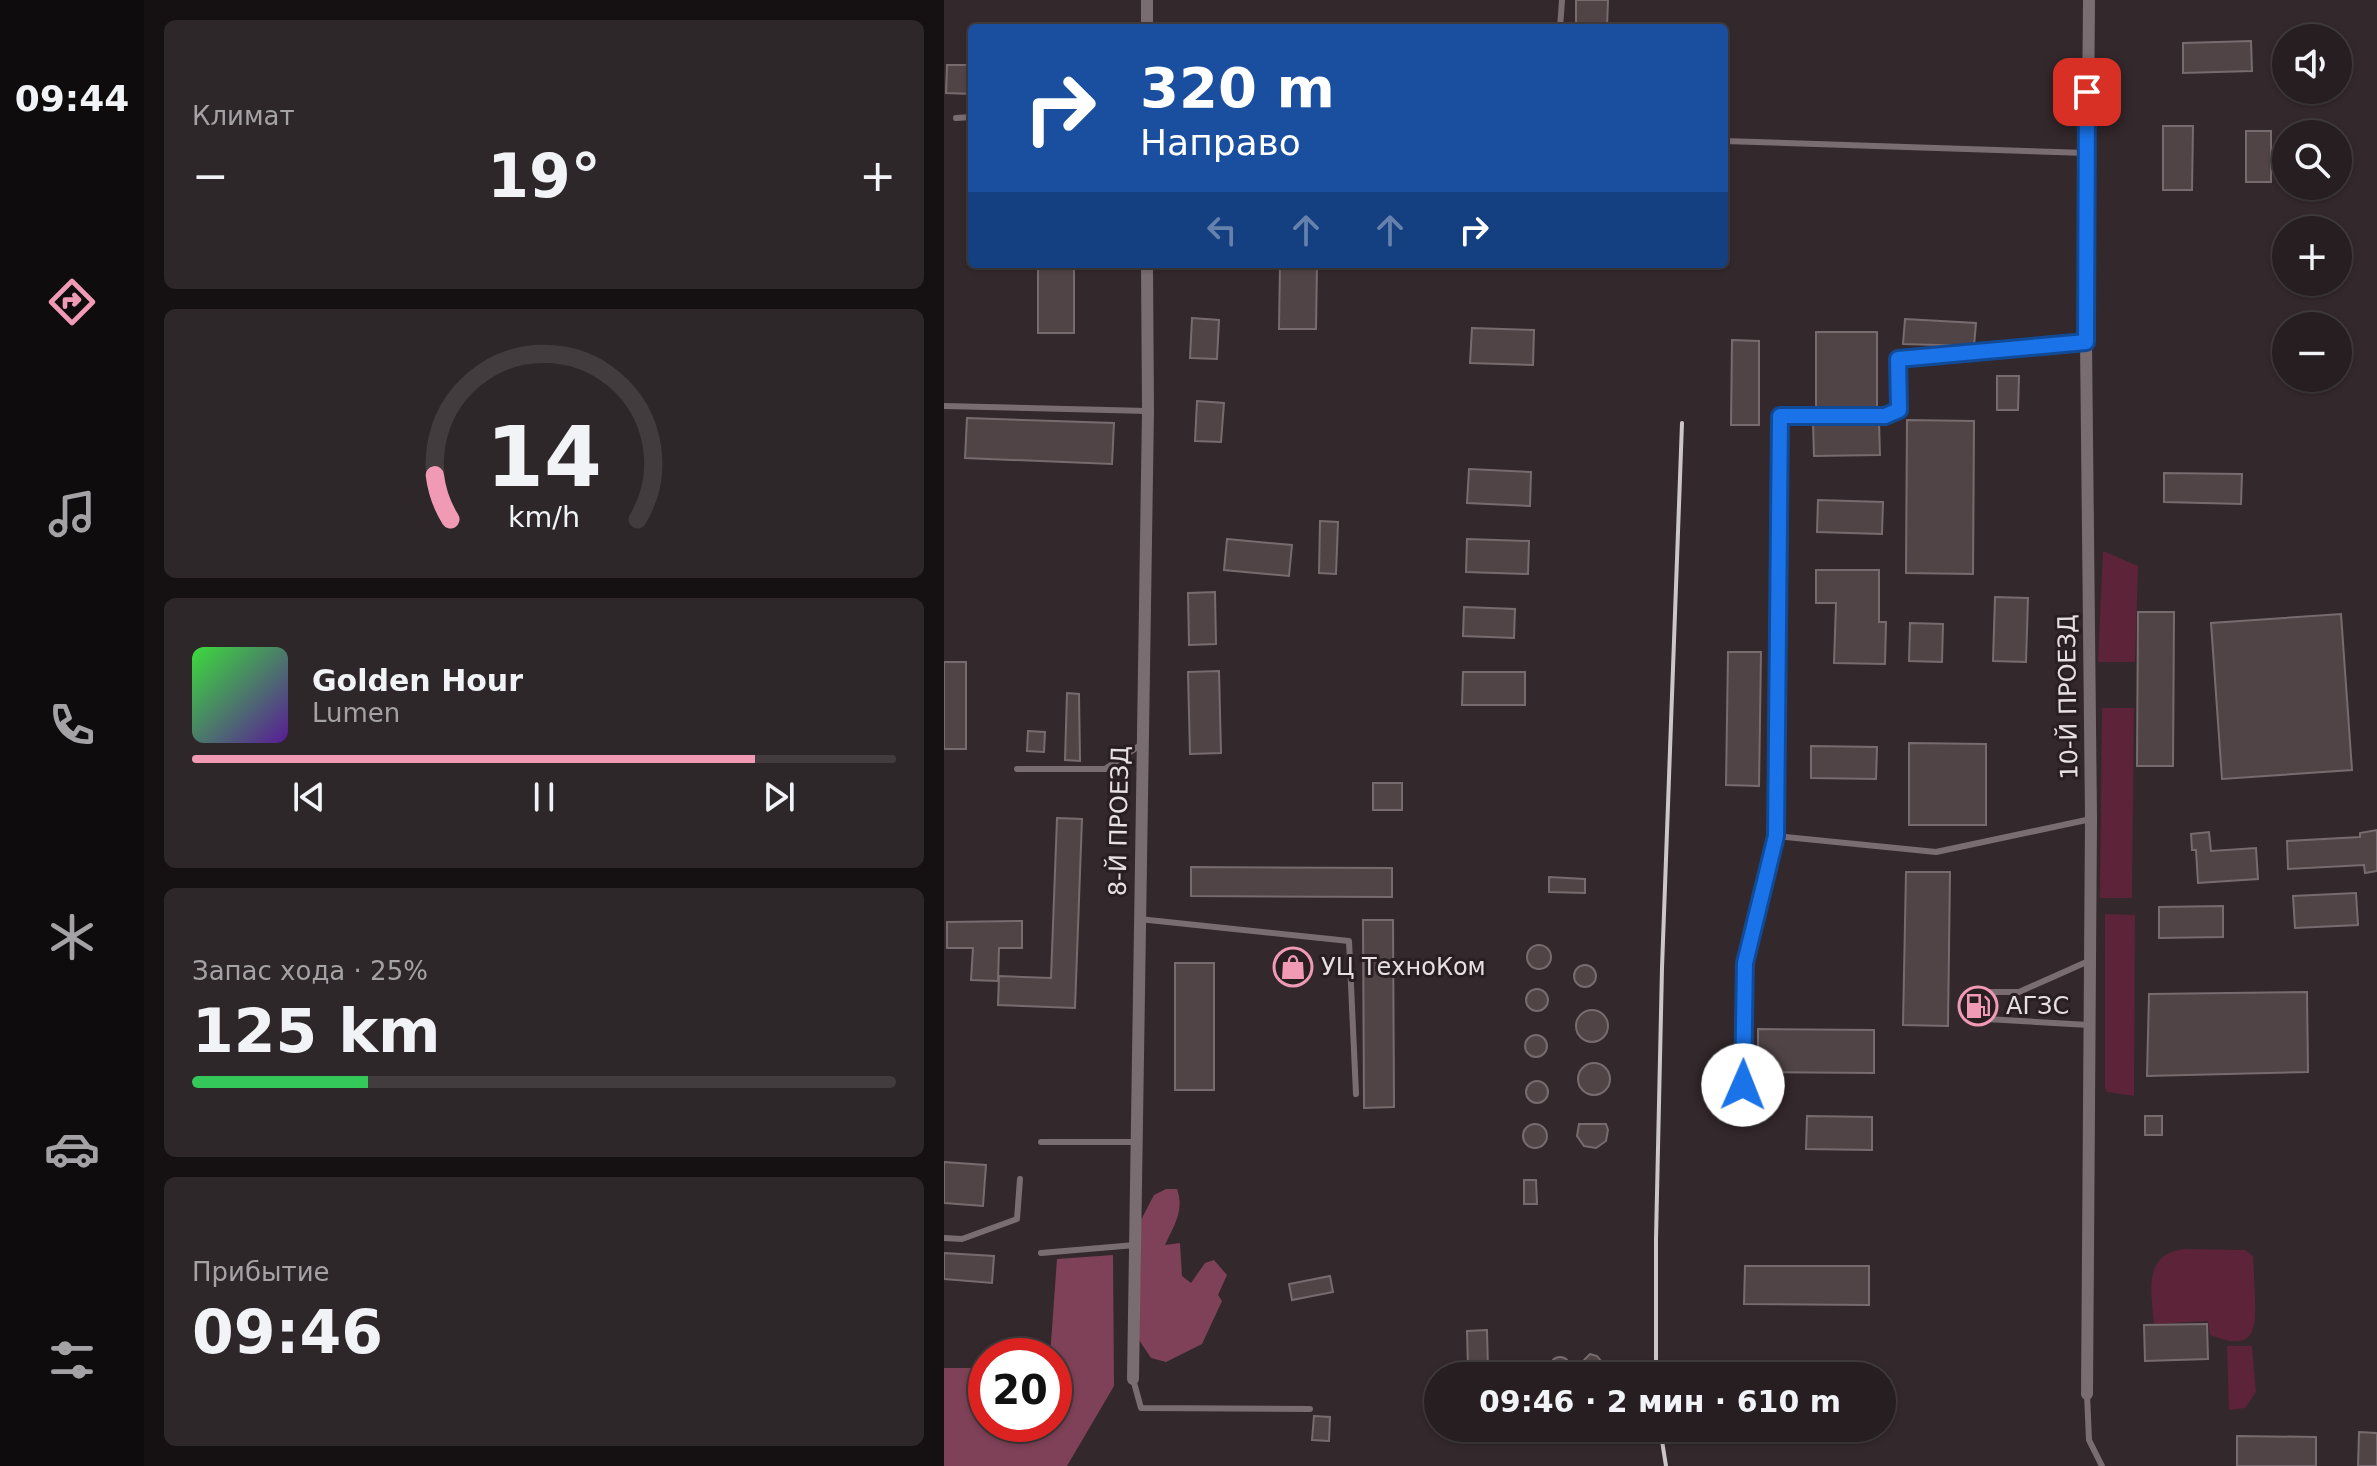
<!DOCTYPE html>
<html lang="ru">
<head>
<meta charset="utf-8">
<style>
	:root { --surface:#261e20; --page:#2e2729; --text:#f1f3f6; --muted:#a4a2a5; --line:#423c3e; --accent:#f09ab6 }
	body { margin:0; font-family:"DejaVu Sans",sans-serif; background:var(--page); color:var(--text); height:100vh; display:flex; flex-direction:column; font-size:30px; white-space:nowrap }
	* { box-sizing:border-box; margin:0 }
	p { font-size:26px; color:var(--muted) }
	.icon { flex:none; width:44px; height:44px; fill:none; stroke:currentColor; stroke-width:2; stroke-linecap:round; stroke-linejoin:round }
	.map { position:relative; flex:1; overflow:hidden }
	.drawer { display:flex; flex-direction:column; gap:20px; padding:20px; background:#151012; width:800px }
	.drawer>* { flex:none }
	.banner { position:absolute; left:24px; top:24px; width:760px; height:244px; border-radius:8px; box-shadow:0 2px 6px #0004,0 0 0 2px var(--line); background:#1a4fa0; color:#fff; overflow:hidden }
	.fabs { position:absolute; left:1328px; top:24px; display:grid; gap:16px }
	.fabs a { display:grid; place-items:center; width:80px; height:80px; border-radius:50%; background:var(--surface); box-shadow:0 2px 6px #0004,0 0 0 2px var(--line); font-size:40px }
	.speed { position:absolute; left:24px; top:1338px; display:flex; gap:16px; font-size:40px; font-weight:700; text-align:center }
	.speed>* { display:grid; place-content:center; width:104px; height:104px; border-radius:50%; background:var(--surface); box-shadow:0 2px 6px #0004,0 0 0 2px var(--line); line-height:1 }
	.speed .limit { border:12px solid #d22; background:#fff; color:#111 }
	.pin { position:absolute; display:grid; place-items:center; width:68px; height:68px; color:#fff; margin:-34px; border-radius:16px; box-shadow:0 4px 12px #0006 }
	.me { position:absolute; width:88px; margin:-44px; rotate:1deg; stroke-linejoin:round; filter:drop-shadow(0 0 6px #0008) }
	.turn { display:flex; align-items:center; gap:28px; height:168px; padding:0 40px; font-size:36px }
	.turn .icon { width:104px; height:104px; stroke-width:2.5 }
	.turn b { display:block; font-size:56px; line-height:68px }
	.lanes { display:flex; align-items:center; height:76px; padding:0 40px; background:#0003; justify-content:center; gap:40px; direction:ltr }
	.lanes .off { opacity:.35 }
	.big { font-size:60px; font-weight:600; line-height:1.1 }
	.drawer .widget { flex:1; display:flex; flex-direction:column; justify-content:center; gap:12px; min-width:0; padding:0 28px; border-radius:12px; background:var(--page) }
	.drawer .dial { align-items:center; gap:0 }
	.dial svg { height:208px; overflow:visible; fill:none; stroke:var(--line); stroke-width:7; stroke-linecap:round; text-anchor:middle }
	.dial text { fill:var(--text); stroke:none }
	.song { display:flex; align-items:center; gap:24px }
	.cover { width:96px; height:96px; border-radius:12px; background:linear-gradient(135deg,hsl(120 70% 55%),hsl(270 70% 35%)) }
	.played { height:8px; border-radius:4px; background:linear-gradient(90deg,var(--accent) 80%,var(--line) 80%) }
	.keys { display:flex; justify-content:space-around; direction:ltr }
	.heat { display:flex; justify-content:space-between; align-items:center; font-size:44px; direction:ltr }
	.charge { height:12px; border-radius:6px; background:linear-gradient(90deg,#34c759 25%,var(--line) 0) }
	.trip { position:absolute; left:480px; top:1362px; width:472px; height:80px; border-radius:40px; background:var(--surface); box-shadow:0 2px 6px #0004,0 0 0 2px var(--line); font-weight:600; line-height:80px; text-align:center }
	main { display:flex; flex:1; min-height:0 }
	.menu { display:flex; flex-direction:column; width:144px; justify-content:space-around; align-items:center; background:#0f0c0d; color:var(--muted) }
	.menu .icon { width:56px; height:56px }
	.menu .on { color:var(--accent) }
	.menu b { font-size:36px; color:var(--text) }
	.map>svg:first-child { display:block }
	.green { fill:#5c2339 }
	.forest { fill:#7e4157 }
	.building { fill:#504447; stroke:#786b6f; stroke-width:2 }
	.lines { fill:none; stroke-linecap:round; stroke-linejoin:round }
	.service { stroke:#7a6d71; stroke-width:6 }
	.minor { stroke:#7a6d71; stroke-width:12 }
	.rail { stroke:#cdc6c8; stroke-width:4 }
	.route-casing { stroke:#114b97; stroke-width:20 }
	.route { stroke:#1a73e8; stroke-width:14 }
	.labels { text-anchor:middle; stroke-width:6; stroke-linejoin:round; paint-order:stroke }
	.street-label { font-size:24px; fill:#e7e0e2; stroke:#291f22 }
	.poi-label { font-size:24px; fill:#e7e0e2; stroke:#291f22; text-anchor:start }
</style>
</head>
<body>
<main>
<nav class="menu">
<b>09:44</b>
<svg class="icon on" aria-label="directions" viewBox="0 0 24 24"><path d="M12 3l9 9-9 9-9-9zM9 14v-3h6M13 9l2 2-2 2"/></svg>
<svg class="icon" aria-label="music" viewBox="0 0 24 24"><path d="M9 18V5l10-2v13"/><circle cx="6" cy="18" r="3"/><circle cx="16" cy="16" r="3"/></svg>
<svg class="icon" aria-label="phone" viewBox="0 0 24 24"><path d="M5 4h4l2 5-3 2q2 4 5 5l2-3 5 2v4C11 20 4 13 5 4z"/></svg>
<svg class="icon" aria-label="climate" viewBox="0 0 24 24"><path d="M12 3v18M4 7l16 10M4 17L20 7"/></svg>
<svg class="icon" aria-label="car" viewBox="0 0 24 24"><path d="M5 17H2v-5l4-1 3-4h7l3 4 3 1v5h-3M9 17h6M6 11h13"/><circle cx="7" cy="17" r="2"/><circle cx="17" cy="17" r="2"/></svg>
<svg class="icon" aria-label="filters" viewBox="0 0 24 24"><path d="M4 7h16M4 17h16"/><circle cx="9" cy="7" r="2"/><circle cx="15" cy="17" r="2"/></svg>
</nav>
<section class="drawer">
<div class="widget"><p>Климат</p>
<div class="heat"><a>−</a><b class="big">19°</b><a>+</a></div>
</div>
<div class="widget dial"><svg viewBox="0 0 100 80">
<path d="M14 69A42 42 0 1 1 86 69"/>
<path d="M14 69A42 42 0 0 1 8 52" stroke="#f09ab6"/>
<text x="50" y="56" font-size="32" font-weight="700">14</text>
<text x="50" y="72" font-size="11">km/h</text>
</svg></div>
<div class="widget">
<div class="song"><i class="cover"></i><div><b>Golden Hour</b><p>Lumen</p></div></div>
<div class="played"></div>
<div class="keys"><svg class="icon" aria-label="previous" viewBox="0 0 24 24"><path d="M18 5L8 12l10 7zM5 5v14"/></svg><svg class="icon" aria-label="pause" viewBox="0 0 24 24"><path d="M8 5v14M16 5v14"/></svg><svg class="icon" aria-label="next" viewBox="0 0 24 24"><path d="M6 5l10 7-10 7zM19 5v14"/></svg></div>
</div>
<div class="widget"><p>Запас хода · 25%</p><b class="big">125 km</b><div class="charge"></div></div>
<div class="widget"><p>Прибытие</p><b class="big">09:46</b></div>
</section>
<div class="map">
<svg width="1433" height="1466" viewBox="0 0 1433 1466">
	<rect width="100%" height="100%" fill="#33282b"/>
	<!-- green -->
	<g class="green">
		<path d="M 1159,551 L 1194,566 L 1191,662 L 1154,662 Z"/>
		<path d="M 1158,708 L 1190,708 L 1188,898 L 1156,898 Z"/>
		<path d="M 1161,914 L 1191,915 L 1190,1096 L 1163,1092 L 1161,1087 Z"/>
		<path d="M 1240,1249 L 1301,1250 L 1309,1256 C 1310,1269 1310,1282 1311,1295 C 1312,1330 1312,1353 1266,1335 L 1264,1321 L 1210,1324 C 1207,1291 1199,1254 1240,1249 Z"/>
		<path d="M 1283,1346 L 1308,1346 L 1312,1392 L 1301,1408 L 1285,1410 Z"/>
	</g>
	<!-- forest -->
	<g class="forest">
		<path d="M 222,1189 L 233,1189 C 241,1211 229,1227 221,1245 L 236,1243 L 238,1276 L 247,1283 L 261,1263 L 270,1260 L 283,1275 L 274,1295 L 278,1301 L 258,1344 L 222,1362 L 207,1358 L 195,1340 L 197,1220 L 210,1195 Z"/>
		<path d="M 169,1255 L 170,1386 L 123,1466 L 0,1466 L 0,1368 L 42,1368 L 42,1424 L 110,1424 L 110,1356 L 106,1356 L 113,1259 Z"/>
	</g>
	<!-- building -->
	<g class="building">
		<path d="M 632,0 L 664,0 L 663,28 L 632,28 Z"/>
		<path d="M 1307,41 L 1308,71 L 1239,73 L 1239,43 Z"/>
		<path d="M 3,65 L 28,65 L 28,94 L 2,93 Z"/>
		<path d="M 1219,126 L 1249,126 L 1248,190 L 1219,190 Z"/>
		<rect x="1302" y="131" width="25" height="51"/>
		<path d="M 336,264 L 373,264 L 372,329 L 335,329 Z"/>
		<path d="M 94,267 L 130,268 L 130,333 L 94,333 Z"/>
		<path d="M 248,318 L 275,320 L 273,359 L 246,358 Z"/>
		<path d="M 961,319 L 1032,323 L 1030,346 L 959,344 Z"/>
		<path d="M 528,328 L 590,330 L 589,365 L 526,363 Z"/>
		<rect x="872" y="332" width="61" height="78"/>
		<path d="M 788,340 L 815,341 L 815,425 L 787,425 Z"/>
		<path d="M 1053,376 L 1075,376 L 1074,410 L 1053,410 Z"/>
		<path d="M 253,401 L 280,403 L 277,442 L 251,441 Z"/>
		<path d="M 23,418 L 170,423 L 168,464 L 21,458 Z"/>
		<path d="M 963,420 L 1030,421 L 1029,574 L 962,573 Z"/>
		<path d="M 869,422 L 935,422 L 936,455 L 870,456 Z"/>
		<path d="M 525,469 L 587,472 L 586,506 L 523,503 Z"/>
		<path d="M 1220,473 L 1298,474 L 1297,504 L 1220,502 Z"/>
		<path d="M 874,500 L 939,502 L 938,534 L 873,532 Z"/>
		<path d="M 376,521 L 394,522 L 392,574 L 375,573 Z"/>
		<path d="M 283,539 L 348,545 L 345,576 L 280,570 Z"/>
		<path d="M 523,539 L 585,541 L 584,574 L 522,572 Z"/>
		<path d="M 872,570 L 935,570 L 935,622 L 942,622 L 941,664 L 890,663 L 892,603 L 872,603 Z"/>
		<path d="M 271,592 L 272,644 L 245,645 L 244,593 Z"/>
		<path d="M 1051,597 L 1084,598 L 1082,662 L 1049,661 Z"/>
		<path d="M 520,607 L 571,609 L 570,638 L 519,636 Z"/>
		<path d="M 1194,612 L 1230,612 L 1229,766 L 1193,766 Z"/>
		<path d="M 1397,614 L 1408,770 L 1278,779 L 1267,623 Z"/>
		<path d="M 966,623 L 999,624 L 998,662 L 965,661 Z"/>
		<path d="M 784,652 L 817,652 L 815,786 L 782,785 Z"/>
		<rect x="0" y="662" width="22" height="87"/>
		<path d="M 275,671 L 277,753 L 246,754 L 244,672 Z"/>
		<path d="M 519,672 L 581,672 L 581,705 L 518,705 Z"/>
		<path d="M 123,693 L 135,694 L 136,761 L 121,760 Z"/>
		<path d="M 84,731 L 101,732 L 100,752 L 83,751 Z"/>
		<path d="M 965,743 L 1042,744 L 1042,825 L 965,825 Z"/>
		<path d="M 867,746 L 933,747 L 932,779 L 867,778 Z"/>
		<rect x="429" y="783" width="29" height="27"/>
		<path d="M 113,818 L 138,819 L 131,1008 L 54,1005 L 55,976 L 107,978 Z"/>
		<path d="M 1433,830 L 1433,871 L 1421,873 L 1420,865 L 1344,869 L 1343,841 L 1416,837 L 1416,833 Z"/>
		<path d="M 1265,832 L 1267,851 L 1312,848 L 1314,879 L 1254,883 L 1252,850 L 1248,850 L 1247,834 Z"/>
		<path d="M 247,867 L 448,868 L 448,897 L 247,896 Z"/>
		<path d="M 962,872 L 1006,872 L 1004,1026 L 959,1025 Z"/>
		<path d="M 605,877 L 641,879 L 641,893 L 605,892 Z"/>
		<path d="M 1412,893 L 1414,925 L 1351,928 L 1349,896 Z"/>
		<path d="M 1279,906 L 1279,937 L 1215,938 L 1215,907 Z"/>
		<path d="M 419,920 L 449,920 L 450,1107 L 420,1108 Z"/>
		<path d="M 78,921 L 78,948 L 55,948 L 54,981 L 27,980 L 29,948 L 3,948 L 3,922 Z"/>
		<circle cx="595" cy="957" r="12"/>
		<rect x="231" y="963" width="39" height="127"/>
		<circle cx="641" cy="976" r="11"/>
		<circle cx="593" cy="1000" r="11"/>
		<path d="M 1363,992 L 1364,1072 L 1203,1076 L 1205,994 Z"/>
		<circle cx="648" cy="1026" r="16"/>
		<path d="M 814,1029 L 930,1030 L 930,1073 L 814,1072 Z"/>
		<circle cx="592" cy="1046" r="11"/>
		<circle cx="650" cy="1079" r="16"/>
		<circle cx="593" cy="1092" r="11"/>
		<path d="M 863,1116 L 928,1117 L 928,1150 L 862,1149 Z"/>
		<rect x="1201" y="1116" width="17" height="19"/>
		<circle cx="591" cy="1136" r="12"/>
		<path d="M 635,1124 L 662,1124 L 664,1130 L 662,1141 L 652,1148 L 640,1146 L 633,1136 Z"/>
		<path d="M 0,1162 L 42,1165 L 39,1206 L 0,1203 Z"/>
		<path d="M 580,1180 L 592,1180 L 593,1204 L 580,1204 Z"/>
		<path d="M 0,1253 L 50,1256 L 48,1283 L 0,1279 Z"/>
		<path d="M 801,1266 L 925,1266 L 925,1305 L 800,1304 Z"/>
		<path d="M 386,1276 L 389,1292 L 348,1300 L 345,1284 Z"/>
		<path d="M 1263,1324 L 1264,1359 L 1201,1361 L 1200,1325 Z"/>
		<path d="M 543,1330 L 544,1368 L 524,1368 L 523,1331 Z"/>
		<path d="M 646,1354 L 653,1356 L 657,1361 L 658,1368 L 651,1376 L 641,1375 L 633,1367 Z"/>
		<circle cx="616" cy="1367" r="10"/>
		<path d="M 370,1416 L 386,1417 L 385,1441 L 368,1440 Z"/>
		<path d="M 1415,1432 L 1433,1433 L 1433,1466 L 1414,1466 Z"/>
		<path d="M 1293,1436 L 1372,1437 L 1372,1466 L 1293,1466 Z"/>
	</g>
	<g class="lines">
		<!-- service -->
		<g class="service">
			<path d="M 616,28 L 618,0"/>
			<path d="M 12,118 L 28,117"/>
			<path d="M 780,141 L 1142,153"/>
			<path d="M 0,406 L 204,411"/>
			<path d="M 73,769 L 161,769 L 198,744"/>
			<path d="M 832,836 L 992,852 L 1147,819"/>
			<path d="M 195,919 L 405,941 L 412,1094"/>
			<path d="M 1145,1025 L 1042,1019 L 1042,992 L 1075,992 L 1147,960"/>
			<path d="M 799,1085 L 801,963 L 832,836 L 836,416 L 941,416 L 955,410 L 954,359 L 1142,342"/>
			<path d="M 97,1142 L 192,1142"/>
			<path d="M 0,1238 L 18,1239 L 73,1219 L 76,1179"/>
			<path d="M 97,1253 L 191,1245"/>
			<path d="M 189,1379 L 197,1408 L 366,1409"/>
			<path d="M 1143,1394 L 1145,1440 L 1158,1466"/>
		</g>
		<!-- minor -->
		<g class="minor">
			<path d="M 203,28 L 203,0"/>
			<path d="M 189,1379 L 204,411 L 203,264"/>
			<path d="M 1143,1394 L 1147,819 L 1142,342 L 1145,0"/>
		</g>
		<!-- rail -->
		<g class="rail">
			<path d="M 712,1376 L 712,1239 L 718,968 L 738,423"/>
			<path d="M 716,1428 L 722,1466"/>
		</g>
	</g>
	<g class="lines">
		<defs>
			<path id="route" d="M 799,1085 L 801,963 L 832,836 L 836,416 L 941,416 L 955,410 L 954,359 L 1142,342 L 1143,92"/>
		</defs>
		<!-- route casing -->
		<use href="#route" class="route-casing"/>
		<!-- route -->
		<use href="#route" class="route"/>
	</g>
	<!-- icons -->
	<defs>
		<symbol id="shop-ring" viewBox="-11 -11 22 22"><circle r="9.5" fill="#291f22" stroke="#f09ab6" stroke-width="1.5"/><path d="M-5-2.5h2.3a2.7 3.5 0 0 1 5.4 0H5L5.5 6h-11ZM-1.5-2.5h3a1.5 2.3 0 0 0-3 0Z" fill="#f09ab6"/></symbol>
		<symbol id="fuel-ring" viewBox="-11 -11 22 22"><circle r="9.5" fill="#291f22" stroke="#f09ab6" stroke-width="1.5"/><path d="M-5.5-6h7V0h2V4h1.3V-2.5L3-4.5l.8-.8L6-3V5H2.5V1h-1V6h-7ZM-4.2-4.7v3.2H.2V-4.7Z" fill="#f09ab6"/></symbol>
	</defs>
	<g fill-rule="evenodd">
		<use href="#shop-ring" x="327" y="945" width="44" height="44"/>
		<use href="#fuel-ring" x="1012" y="984" width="44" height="44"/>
	</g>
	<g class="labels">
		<!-- street labels -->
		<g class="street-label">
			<text transform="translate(1124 697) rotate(-91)" y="8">10-Й ПРОЕЗД</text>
			<text transform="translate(175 821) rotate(-89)" y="8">8-Й ПРОЕЗД</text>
		</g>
		<!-- poi labels -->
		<g class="poi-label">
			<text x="377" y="975">УЦ ТехноКом</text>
			<text x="1062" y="1014">АГЗС</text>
		</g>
	</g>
</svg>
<div class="fabs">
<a><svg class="icon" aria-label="sound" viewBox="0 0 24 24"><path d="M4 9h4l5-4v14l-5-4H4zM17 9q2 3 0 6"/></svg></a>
<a><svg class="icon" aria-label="search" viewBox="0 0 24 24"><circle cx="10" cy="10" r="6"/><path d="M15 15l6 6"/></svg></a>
<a>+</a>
<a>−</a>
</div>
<div class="speed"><div class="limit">20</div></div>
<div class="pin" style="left:1143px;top:92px;background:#d93025"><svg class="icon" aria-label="arrive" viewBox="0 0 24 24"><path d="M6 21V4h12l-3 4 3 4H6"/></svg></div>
<svg class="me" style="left:799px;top:1085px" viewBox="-20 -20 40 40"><circle r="19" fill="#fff"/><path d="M0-13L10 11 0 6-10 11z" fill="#1a73e8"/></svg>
<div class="trip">09:46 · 2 мин · 610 m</div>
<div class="banner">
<div class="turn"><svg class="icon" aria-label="right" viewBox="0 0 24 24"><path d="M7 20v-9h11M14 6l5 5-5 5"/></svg><div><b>320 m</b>Направо</div></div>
<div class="lanes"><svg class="icon off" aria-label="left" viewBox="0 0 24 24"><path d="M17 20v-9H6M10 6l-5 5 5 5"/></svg><svg class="icon off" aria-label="ahead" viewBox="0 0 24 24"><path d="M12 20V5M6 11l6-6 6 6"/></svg><svg class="icon off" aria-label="ahead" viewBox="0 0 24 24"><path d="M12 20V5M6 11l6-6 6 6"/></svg><svg class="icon" aria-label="right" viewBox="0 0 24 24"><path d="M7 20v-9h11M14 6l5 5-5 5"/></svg></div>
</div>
</div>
</main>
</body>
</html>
